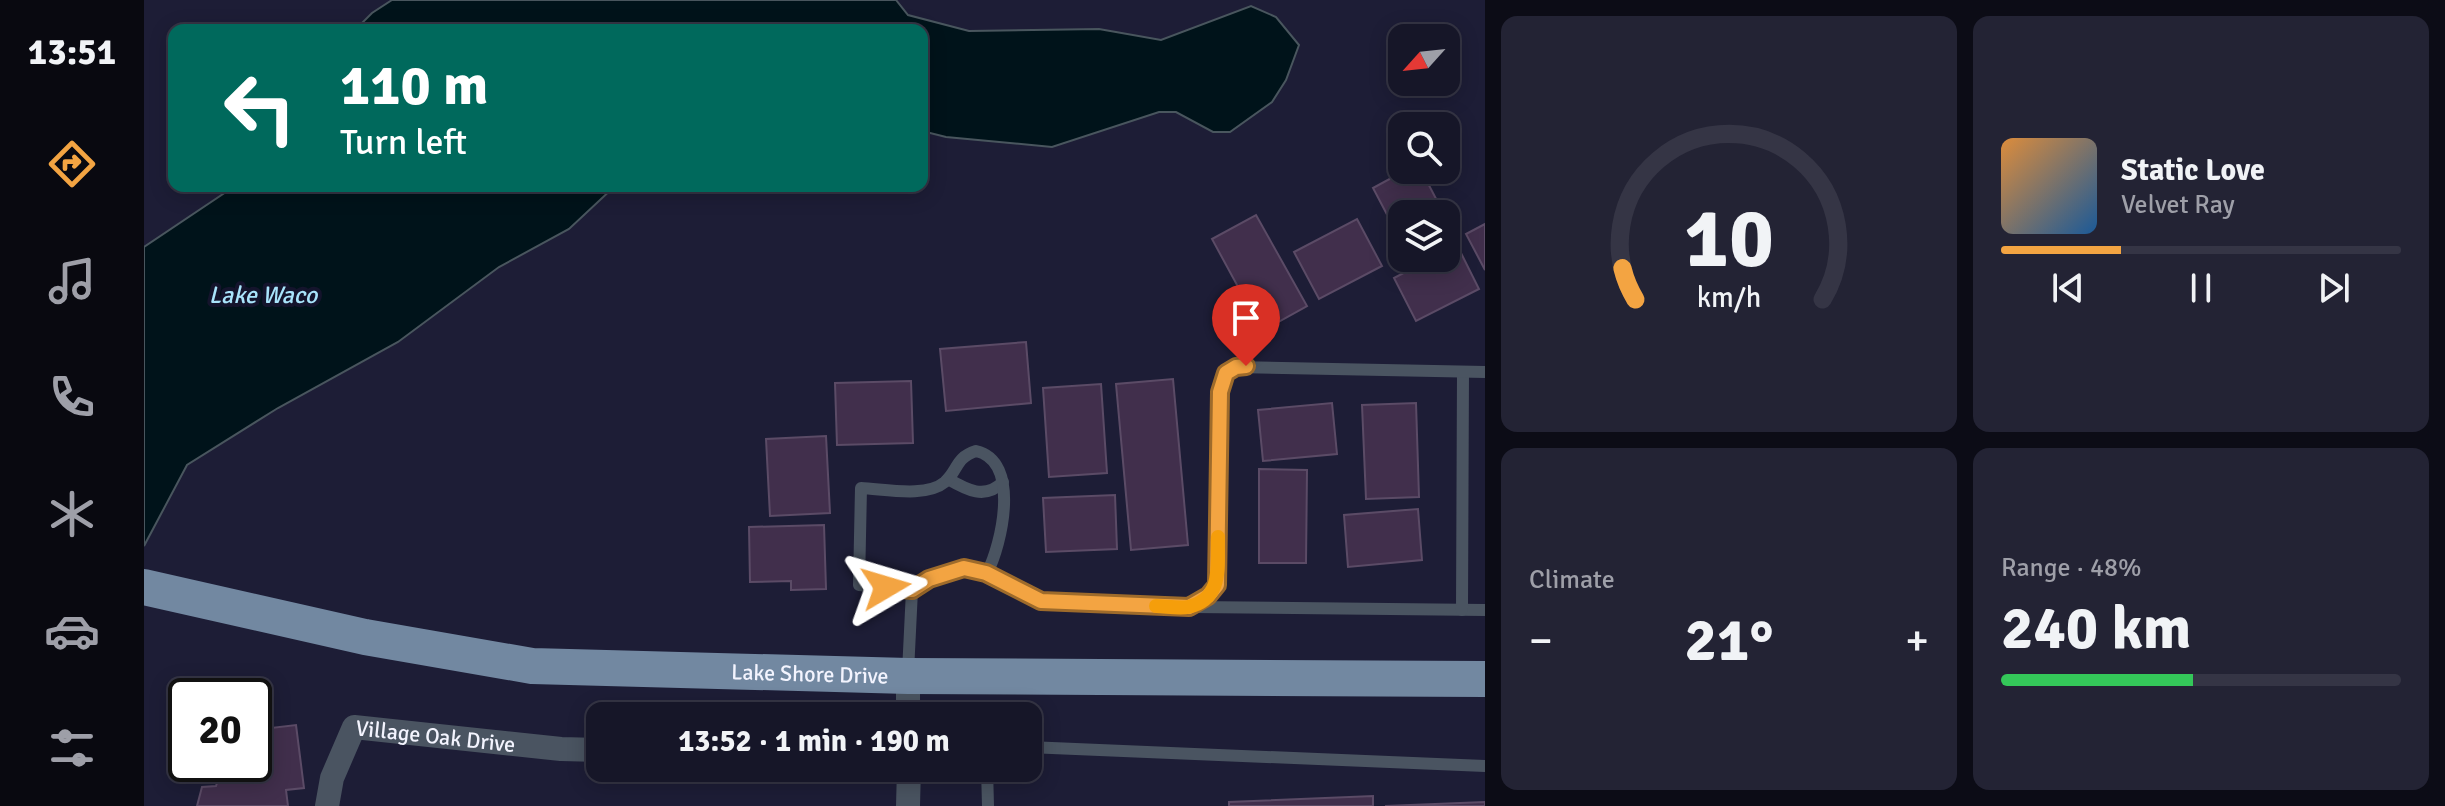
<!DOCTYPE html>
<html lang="en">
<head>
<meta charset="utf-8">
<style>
	:root { --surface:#161628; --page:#232334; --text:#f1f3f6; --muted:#9e9fa8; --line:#353545; --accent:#f3a442 }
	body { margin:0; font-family:Signika,sans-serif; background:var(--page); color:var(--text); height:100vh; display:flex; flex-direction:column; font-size:30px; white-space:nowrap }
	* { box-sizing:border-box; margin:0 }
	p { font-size:26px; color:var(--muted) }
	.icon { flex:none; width:44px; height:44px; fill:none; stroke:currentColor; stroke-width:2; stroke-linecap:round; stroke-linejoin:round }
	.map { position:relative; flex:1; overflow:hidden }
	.drawer { display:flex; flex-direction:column; gap:16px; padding:16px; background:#0c0c16; width:960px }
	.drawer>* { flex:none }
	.hud { position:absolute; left:24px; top:24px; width:760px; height:168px; border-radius:16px; box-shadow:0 4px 20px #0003,0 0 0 2px var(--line); background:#00695c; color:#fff; overflow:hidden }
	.needle { width:52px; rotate:243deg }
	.controls { position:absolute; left:1244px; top:24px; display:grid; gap:16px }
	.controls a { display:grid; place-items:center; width:72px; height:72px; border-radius:16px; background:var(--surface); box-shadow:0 4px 20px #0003,0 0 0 2px var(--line); font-size:40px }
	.speed { position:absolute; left:24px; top:678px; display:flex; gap:16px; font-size:40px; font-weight:700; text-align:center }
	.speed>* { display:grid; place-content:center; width:104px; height:104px; border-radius:50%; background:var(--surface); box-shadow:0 4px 20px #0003,0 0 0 2px var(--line); line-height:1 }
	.speed .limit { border:4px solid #111; border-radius:12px; background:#fff; color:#111 }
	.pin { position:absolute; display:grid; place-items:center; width:68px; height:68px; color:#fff; margin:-82px -34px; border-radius:50% 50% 50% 0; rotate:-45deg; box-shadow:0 0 8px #0007 }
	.pin .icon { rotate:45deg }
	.me { position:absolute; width:88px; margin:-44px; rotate:83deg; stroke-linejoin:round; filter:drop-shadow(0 0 6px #0008) }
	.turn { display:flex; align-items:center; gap:28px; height:168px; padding:0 40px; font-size:36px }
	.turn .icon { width:104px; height:104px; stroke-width:2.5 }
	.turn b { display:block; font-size:56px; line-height:68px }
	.big { font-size:60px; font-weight:700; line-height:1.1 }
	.drawer .card { flex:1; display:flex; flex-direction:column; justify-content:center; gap:12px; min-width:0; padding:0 28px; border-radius:16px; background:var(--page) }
	.drawer .dial { align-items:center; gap:0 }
	.dial svg { height:208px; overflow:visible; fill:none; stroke:var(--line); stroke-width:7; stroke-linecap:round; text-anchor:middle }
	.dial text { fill:var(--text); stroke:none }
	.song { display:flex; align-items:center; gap:24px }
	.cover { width:96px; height:96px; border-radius:12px; background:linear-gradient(135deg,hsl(30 70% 55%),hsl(210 70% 35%)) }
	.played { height:8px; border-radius:4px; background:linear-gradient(90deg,var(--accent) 30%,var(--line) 30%) }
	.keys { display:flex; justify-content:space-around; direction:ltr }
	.heat { display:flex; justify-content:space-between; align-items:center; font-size:44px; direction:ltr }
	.charge { height:12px; border-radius:6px; background:linear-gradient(90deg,#34c759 48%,var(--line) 0) }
	.drawer .tiles { flex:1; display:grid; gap:16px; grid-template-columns:repeat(2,1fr) }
	.trip { position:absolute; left:442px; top:702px; width:456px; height:80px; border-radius:16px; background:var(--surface); box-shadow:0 4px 20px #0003,0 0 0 2px var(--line); font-weight:700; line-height:80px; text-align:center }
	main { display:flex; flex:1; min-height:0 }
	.dock { display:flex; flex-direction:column; width:144px; justify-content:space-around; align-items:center; background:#090910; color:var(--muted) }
	.dock .icon { width:56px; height:56px }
	.dock .current { color:var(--accent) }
	.dock b { font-size:36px; color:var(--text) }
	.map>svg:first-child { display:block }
	.water { fill:#00131a; stroke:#49565e; stroke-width:2 }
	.building { fill:#412f4c; stroke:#5b4b66; stroke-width:2 }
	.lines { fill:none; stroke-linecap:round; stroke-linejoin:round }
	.service { stroke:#4a5461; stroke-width:12 }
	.minor { stroke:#4a5461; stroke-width:24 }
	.primary { stroke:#7288a1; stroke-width:36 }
	.route-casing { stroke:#9e6b2b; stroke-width:20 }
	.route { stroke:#f3a442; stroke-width:14 }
	.slow { stroke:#f59e0b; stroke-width:14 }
	.labels { text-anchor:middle; stroke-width:8; stroke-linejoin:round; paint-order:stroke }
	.street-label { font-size:22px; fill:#f3f4fe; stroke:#14142c }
	.water-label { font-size:24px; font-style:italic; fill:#a9e4fb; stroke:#14142c }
</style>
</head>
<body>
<main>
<nav class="dock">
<b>13:51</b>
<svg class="icon current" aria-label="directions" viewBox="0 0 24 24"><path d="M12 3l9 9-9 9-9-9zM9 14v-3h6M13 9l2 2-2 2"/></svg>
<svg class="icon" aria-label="music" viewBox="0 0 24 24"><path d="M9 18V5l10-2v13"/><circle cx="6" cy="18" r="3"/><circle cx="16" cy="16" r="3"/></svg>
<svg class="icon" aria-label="phone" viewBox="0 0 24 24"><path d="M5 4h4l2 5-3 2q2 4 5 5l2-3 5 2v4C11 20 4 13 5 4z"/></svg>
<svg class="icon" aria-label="climate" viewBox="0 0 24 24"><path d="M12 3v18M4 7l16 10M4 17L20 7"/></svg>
<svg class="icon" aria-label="car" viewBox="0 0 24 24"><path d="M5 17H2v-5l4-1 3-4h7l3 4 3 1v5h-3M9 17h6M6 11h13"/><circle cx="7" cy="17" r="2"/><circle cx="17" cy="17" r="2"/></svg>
<svg class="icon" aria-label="filters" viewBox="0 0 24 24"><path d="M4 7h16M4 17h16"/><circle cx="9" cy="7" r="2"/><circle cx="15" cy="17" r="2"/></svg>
</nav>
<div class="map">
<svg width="1341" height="806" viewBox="0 0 1341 806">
	<rect width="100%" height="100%" fill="#1d1d36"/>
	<!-- water -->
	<g class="water">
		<path d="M 248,0 L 752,0 L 764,15 L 825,31 L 955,29 L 1017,40 L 1107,6 L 1132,17 L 1155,45 L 1142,80 L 1128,102 L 1086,132 L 1069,132 L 1032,112 L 1015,112 L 908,147 L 802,137 L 778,131 L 778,30 L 211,30 L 228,13 Z"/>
		<path d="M 91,186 L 471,186 L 425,229 L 355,267 L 254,342 L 134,408 L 43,465 L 0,546 L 0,247 Z"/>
	</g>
	<!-- building -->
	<g class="building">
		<path d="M 1262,170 L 1277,170 L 1300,214 L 1258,214 L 1258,243 L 1229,188 Z"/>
		<path d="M 1112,215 L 1163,306 L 1118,331 L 1068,239 Z"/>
		<path d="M 1213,219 L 1238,266 L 1175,299 L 1150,252 Z"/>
		<path d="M 1341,224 L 1341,270 L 1322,234 Z"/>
		<path d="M 1313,245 L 1335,289 L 1272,321 L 1250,278 L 1288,258 L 1302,258 L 1302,251 Z"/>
		<path d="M 882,342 L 887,403 L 802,411 L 796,349 Z"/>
		<path d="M 1029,379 L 1044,545 L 987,550 L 972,384 Z"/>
		<path d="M 767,381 L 769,443 L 693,445 L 691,383 Z"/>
		<path d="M 957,384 L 963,473 L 905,477 L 899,388 Z"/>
		<path d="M 1188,403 L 1193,454 L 1119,461 L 1114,410 Z"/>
		<path d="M 1272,403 L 1275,497 L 1222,499 L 1218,405 Z"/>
		<path d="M 682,436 L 686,513 L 626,516 L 622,439 Z"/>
		<path d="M 1115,469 L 1163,470 L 1162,563 L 1115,563 Z"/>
		<path d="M 971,495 L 973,549 L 902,552 L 899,498 Z"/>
		<path d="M 1274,509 L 1278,560 L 1204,567 L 1200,515 Z"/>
		<path d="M 680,525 L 682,589 L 647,590 L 647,581 L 606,582 L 605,527 Z"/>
		<path d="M 152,725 L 160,788 L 142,790 L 144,806 L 53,806 L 58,787 L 72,786 L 79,764 L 110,764 L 110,730 Z"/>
		<path d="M 1229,796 L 1229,806 L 1085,806 L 1085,802 Z"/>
		<path d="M 1341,802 L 1341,806 L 1241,806 Z"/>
	</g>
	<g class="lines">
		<!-- service -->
		<g class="service">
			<path d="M 804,479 C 823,490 841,500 859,482"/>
			<path d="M 768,590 L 715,585 L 717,488 C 741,489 782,498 801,482 C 815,469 811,458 832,451 C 877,461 858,544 843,573"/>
			<path d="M 1048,607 L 1341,610"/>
			<path d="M 1318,610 L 1319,372"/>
			<path d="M 764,672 L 768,590 L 785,579 L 820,568 L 842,573 L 897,601 L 1045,607 L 1064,596 L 1073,585 L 1076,392 L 1082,373 L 1092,367 L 1341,372"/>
			<path d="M 884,747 L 1341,766"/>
			<path d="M 843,768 L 844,806"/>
		</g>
		<!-- minor -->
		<g class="minor">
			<path d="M 764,676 L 764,716"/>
			<path id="s1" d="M 183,806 L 188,778 L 210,727 L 417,749 L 456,750"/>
			<path d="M 764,806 L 765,768"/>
		</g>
		<!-- primary -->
		<path class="primary" id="s2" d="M 0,587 L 221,637 L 388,666 L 764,676 L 1341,679"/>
	</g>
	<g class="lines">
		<defs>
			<path id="route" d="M 742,587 L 768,590 L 785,579 L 820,568 L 842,573 L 897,601 L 1045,607 L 1064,596 L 1073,585 L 1076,392 L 1082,373 L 1092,367 L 1102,366"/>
		</defs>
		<!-- route casing -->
		<use href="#route" class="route-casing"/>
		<!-- route -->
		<use href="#route" class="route"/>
		<!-- slow -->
		<path class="slow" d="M 1012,606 C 1021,606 1035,609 1044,607 C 1080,599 1073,565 1074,537"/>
	</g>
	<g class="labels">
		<!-- street labels -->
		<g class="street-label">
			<text dy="8" stroke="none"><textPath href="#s2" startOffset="674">Lake Shore Drive</textPath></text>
			<text dy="8" stroke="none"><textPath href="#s1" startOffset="166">Village Oak Drive</textPath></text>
		</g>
		<!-- water labels -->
		<g class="water-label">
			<text x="119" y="303">Lake Waco</text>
		</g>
	</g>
</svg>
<div class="controls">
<a><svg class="needle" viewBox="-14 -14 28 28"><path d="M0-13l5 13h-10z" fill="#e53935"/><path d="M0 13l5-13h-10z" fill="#9e9fa8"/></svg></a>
<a><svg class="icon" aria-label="search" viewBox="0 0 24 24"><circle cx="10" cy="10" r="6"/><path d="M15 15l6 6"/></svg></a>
<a><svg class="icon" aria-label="layers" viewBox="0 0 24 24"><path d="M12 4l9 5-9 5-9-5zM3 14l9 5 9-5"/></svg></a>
</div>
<div class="speed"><div class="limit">20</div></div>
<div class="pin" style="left:1102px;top:366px;background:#d93025"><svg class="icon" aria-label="arrive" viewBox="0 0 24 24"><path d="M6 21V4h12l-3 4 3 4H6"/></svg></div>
<svg class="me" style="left:742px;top:587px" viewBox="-20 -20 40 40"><path d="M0-17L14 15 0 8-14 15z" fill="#f3a442" stroke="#fff" stroke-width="4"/></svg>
<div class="trip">13:52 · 1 min · 190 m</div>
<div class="hud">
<div class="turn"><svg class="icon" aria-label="left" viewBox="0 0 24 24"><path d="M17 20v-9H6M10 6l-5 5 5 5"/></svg><div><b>110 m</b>Turn left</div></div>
</div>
</div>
<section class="drawer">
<div class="tiles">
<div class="card dial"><svg viewBox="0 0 100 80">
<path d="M14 69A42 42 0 1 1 86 69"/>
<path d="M14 69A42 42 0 0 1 9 57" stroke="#f3a442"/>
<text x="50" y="56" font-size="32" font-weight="700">10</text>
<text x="50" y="72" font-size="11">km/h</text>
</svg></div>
<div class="card">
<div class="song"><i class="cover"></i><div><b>Static Love</b><p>Velvet Ray</p></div></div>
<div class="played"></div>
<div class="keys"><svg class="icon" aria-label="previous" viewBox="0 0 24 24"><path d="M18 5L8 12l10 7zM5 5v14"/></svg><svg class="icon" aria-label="pause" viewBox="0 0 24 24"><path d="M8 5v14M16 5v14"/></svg><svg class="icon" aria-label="next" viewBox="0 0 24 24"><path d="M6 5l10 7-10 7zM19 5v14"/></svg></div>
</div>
<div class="card"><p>Climate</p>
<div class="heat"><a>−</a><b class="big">21°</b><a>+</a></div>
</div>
<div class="card"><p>Range · 48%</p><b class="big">240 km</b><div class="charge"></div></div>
</div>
</section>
</main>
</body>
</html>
